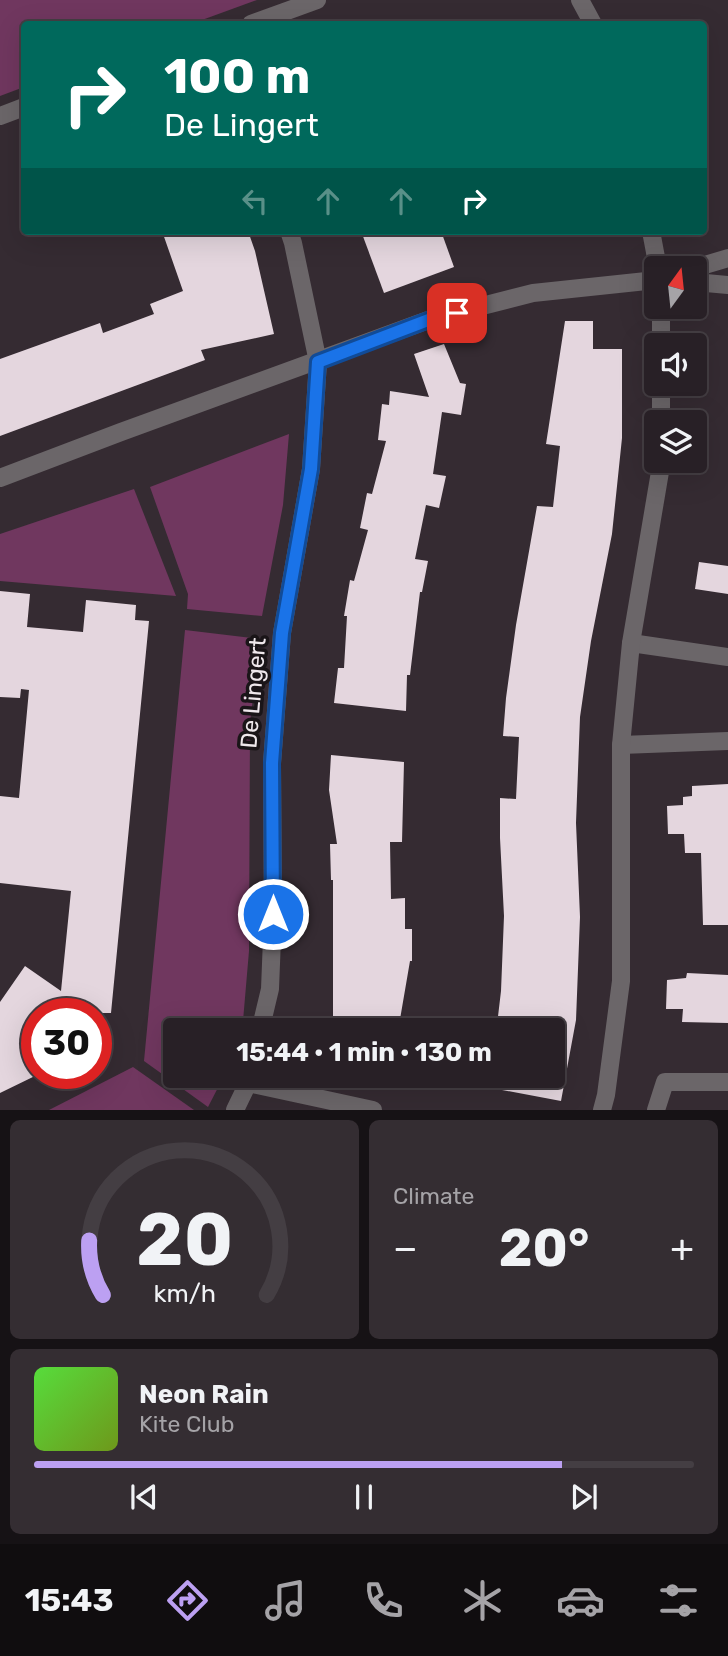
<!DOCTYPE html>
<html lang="en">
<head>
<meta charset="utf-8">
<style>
	:root { --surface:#282026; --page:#342d32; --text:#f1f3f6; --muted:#a5a3a7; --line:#443e43; --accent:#bca0f2 }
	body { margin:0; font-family:Rubik,sans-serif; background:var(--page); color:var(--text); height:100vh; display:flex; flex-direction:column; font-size:26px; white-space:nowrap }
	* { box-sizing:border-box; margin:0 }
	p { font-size:23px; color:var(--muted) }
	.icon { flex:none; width:38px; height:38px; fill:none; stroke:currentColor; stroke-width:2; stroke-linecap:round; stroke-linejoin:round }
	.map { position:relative; height:1110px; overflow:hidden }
	.sheet { display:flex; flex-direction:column; gap:10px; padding:10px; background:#161215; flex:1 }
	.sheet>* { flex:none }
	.banner { position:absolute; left:21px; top:21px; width:686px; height:214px; border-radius:7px; box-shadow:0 7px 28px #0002,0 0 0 2px var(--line); background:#00695c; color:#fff; overflow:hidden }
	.needle { width:46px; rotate:15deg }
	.controls { position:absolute; left:644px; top:256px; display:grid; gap:14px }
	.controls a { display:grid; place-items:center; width:63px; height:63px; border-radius:7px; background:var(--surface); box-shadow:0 7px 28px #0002,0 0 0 2px var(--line); font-size:35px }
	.speed { position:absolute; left:21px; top:998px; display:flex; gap:14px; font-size:35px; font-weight:700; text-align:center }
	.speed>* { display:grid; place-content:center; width:91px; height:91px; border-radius:50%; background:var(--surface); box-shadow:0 7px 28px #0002,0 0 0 2px var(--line); line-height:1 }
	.speed .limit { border:10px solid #d22; background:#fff; color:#111 }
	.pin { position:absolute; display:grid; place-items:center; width:60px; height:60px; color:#fff; margin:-30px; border-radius:14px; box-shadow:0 4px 10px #0006 }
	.me { position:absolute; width:77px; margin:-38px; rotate:0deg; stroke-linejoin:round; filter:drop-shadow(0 0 5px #0008) }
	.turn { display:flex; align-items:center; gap:24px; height:147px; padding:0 28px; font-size:32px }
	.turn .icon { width:91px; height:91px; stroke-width:2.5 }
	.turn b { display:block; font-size:49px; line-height:60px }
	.lanes { display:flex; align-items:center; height:66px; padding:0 28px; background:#0003; justify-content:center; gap:35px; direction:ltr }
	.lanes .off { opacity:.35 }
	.big { font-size:52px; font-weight:700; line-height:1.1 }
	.sheet .card { flex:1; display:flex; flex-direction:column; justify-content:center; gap:10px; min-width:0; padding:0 24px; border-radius:10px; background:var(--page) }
	.sheet .dial { align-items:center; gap:0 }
	.dial svg { height:182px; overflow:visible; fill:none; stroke:var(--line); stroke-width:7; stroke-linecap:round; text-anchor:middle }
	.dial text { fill:var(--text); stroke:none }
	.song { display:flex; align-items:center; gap:21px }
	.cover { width:84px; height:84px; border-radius:10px; background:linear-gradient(135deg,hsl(110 70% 55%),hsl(80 70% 35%)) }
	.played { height:7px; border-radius:4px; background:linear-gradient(90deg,var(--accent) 80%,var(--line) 80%) }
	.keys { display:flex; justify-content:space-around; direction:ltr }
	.heat { display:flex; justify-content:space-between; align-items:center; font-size:38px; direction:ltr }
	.sheet .tiles { flex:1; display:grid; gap:10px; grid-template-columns:1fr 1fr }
	.card:last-child { grid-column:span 2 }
	.trip { position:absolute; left:163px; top:1018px; width:402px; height:70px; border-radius:7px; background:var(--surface); box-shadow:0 7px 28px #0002,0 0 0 2px var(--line); font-weight:700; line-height:70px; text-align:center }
	.tab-bar { display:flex; height:112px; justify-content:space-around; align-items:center; background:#100d0f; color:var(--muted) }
	.tab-bar .icon { width:49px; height:49px }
	.tab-bar .current { color:var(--accent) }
	.tab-bar b { font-size:32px; color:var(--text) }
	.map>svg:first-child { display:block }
	.green { fill:#70375f }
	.building { fill:#e4d6de }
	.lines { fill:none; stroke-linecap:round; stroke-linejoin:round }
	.minor { stroke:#6b6669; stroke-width:18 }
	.route-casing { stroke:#114b97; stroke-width:18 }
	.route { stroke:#1a73e8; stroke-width:12 }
	.labels { text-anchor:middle; stroke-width:7; stroke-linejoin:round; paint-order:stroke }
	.street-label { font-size:23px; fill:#efe8ec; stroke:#1a1518 }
</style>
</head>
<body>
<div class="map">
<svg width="728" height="1110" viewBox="0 0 728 1110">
	<rect width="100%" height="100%" fill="#352b32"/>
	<!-- green -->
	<g class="green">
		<path d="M 0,0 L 257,0 L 191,24 L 24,24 L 24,87 L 0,96 Z"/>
		<path d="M 289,434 L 283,505 L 262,616 L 187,609 L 188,594 L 150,487 Z"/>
		<path d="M 134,489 L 176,596 L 0,581 L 0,534 Z"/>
		<path d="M 185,630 L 260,639 L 250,723 L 249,951 L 243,1021 L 240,1031 L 175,1031 L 175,1076 L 224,1076 L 208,1107 L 144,1061 Z"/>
		<path d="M 133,1067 L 194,1110 L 49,1110 Z"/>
	</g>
	<!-- building -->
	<g class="building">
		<path d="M 162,231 L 248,231 L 255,251 L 274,334 L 201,350 L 205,360 L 0,436 L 0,359 L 100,323 L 103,333 L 154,314 L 150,304 L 183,291 Z"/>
		<path d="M 361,231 L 441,231 L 454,267 L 384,293 Z"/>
		<path d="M 565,321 L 593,321 L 593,349 L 622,349 L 622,438 L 612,534 L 591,641 L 580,717 L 576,823 L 580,917 L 578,969 L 576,1020 L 561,1101 L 502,1090 L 504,1076 L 553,1076 L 553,1031 L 513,1031 L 513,1028 L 497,1025 L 501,991 L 504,916 L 500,838 L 500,798 L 516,799 L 519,737 L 503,736 L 506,698 L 516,625 L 537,506 L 553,507 L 560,446 L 546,444 Z"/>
		<path d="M 444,344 L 460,383 L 466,384 L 461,415 L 442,412 L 433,474 L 446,476 L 439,508 L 426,505 L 415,559 L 428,561 L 422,592 L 420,592 L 410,675 L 407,675 L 406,711 L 334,703 L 338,668 L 344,668 L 347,616 L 344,616 L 350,580 L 354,581 L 368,530 L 360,528 L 367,493 L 372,494 L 386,441 L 378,440 L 382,404 L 389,405 L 390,391 L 429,397 L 414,354 Z"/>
		<path d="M 699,562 L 728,566 L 728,594 L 695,589 Z"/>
		<path d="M 0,591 L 30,594 L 27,627 L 83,632 L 86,600 L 136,605 L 135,620 L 149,621 L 111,1013 L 37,1013 L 37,1075 L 0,1093 L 0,1002 L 25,966 L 61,991 L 71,891 L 0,883 L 0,796 L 19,798 L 29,690 L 21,689 L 20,698 L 0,697 Z"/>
		<path d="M 331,755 L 404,762 L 402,842 L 390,842 L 391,899 L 405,898 L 405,929 L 412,929 L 412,961 L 410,961 L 398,1031 L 333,1031 L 333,880 L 331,880 L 330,844 L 337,844 L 329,790 Z"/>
		<path d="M 728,784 L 728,925 L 703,925 L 701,853 L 685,853 L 684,834 L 668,834 L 667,806 L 683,805 L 683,797 L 692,796 L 692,786 Z"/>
		<path d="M 687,973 L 728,975 L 728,1023 L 682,1022 L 683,1009 L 666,1009 L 667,980 L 686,978 Z"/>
	</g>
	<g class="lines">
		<!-- minor -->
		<g class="minor">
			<path d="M 580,0 L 593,24"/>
			<path d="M 251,24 L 317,0"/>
			<path d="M 0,116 L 24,107"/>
			<path d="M 651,231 L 658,268"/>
			<path d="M 695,268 L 728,258"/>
			<path d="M 695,282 L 728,285"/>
			<path d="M 661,306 L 661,345"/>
			<path d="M 661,383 L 661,422"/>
			<path d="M 0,478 L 121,432 L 431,319 L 533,293 L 656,280"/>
			<path d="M 631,643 L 728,657"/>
			<path d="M 621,745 L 728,741"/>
			<path d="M 260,1031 L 270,989 L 273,913 L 272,763 L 282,633 L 311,469 L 318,362 L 293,243 L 289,231"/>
			<path d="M 248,1083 L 373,1110"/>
			<path d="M 235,1110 L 248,1083 L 250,1076"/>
			<path d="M 602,1110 L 606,1095 L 621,981 L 621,745 L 631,643 L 662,460"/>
			<path d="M 656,1110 L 665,1082 L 728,1082"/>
		</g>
	</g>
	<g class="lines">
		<defs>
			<path id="route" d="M 273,914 L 272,763 L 282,633 L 311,469 L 318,362 L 431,319 L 457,313"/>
		</defs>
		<!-- route casing -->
		<use href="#route" class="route-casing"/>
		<!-- route -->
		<use href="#route" class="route"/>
	</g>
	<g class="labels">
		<!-- street labels -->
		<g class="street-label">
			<text transform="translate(253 693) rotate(-85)" y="8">De Lingert</text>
		</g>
	</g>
</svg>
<div class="controls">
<a><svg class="needle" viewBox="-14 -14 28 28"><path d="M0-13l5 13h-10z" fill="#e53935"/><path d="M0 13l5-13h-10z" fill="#a5a3a7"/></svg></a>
<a><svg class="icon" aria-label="sound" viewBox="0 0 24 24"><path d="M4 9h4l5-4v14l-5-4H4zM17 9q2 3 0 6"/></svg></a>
<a><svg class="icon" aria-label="layers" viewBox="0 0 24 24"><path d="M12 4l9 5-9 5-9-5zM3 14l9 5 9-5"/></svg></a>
</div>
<div class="speed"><div class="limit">30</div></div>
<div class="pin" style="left:457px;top:313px;background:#d93025"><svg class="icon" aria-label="arrive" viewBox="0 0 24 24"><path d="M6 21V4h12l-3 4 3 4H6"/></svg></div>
<svg class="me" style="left:273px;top:914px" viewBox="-20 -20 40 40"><circle r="17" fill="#1a73e8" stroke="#fff" stroke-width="3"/><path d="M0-11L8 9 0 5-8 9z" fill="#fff"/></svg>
<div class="trip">15:44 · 1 min · 130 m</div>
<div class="banner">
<div class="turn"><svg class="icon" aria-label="right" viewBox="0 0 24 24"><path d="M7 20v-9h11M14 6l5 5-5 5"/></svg><div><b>100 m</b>De Lingert</div></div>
<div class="lanes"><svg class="icon off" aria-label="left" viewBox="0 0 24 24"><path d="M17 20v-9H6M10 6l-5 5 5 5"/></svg><svg class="icon off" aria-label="ahead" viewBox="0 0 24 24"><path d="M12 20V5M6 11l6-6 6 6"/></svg><svg class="icon off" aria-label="ahead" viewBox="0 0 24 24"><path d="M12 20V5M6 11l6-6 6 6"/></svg><svg class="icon" aria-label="right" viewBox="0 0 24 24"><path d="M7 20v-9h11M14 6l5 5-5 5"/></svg></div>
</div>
</div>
<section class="sheet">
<div class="tiles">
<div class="card dial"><svg viewBox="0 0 100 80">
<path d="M14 69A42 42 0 1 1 86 69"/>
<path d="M14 69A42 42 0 0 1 8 45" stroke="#bca0f2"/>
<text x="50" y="56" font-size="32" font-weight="700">20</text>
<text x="50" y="72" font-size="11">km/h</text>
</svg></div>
<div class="card"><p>Climate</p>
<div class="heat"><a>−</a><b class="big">20°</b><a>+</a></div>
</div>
<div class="card">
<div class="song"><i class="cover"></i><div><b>Neon Rain</b><p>Kite Club</p></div></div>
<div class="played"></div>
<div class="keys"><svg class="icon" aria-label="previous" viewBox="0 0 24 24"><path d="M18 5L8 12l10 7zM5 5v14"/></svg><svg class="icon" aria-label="pause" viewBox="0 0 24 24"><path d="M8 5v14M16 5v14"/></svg><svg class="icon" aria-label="next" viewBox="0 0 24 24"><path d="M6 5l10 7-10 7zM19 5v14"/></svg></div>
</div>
</div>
</section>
<nav class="tab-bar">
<b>15:43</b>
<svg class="icon current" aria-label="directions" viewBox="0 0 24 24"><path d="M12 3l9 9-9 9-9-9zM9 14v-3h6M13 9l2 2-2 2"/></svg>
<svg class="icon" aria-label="music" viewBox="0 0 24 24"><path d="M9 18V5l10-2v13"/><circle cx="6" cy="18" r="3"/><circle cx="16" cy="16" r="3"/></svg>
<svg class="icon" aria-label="phone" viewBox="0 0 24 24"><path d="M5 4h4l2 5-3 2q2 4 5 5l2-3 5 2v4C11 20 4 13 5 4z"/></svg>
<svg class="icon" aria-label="climate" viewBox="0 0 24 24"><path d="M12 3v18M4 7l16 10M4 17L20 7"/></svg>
<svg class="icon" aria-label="car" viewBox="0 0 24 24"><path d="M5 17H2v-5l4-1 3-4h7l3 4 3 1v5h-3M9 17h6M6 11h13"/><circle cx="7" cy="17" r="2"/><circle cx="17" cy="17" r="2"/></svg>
<svg class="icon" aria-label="filters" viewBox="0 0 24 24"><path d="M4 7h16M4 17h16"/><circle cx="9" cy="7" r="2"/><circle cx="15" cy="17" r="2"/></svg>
</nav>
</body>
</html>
